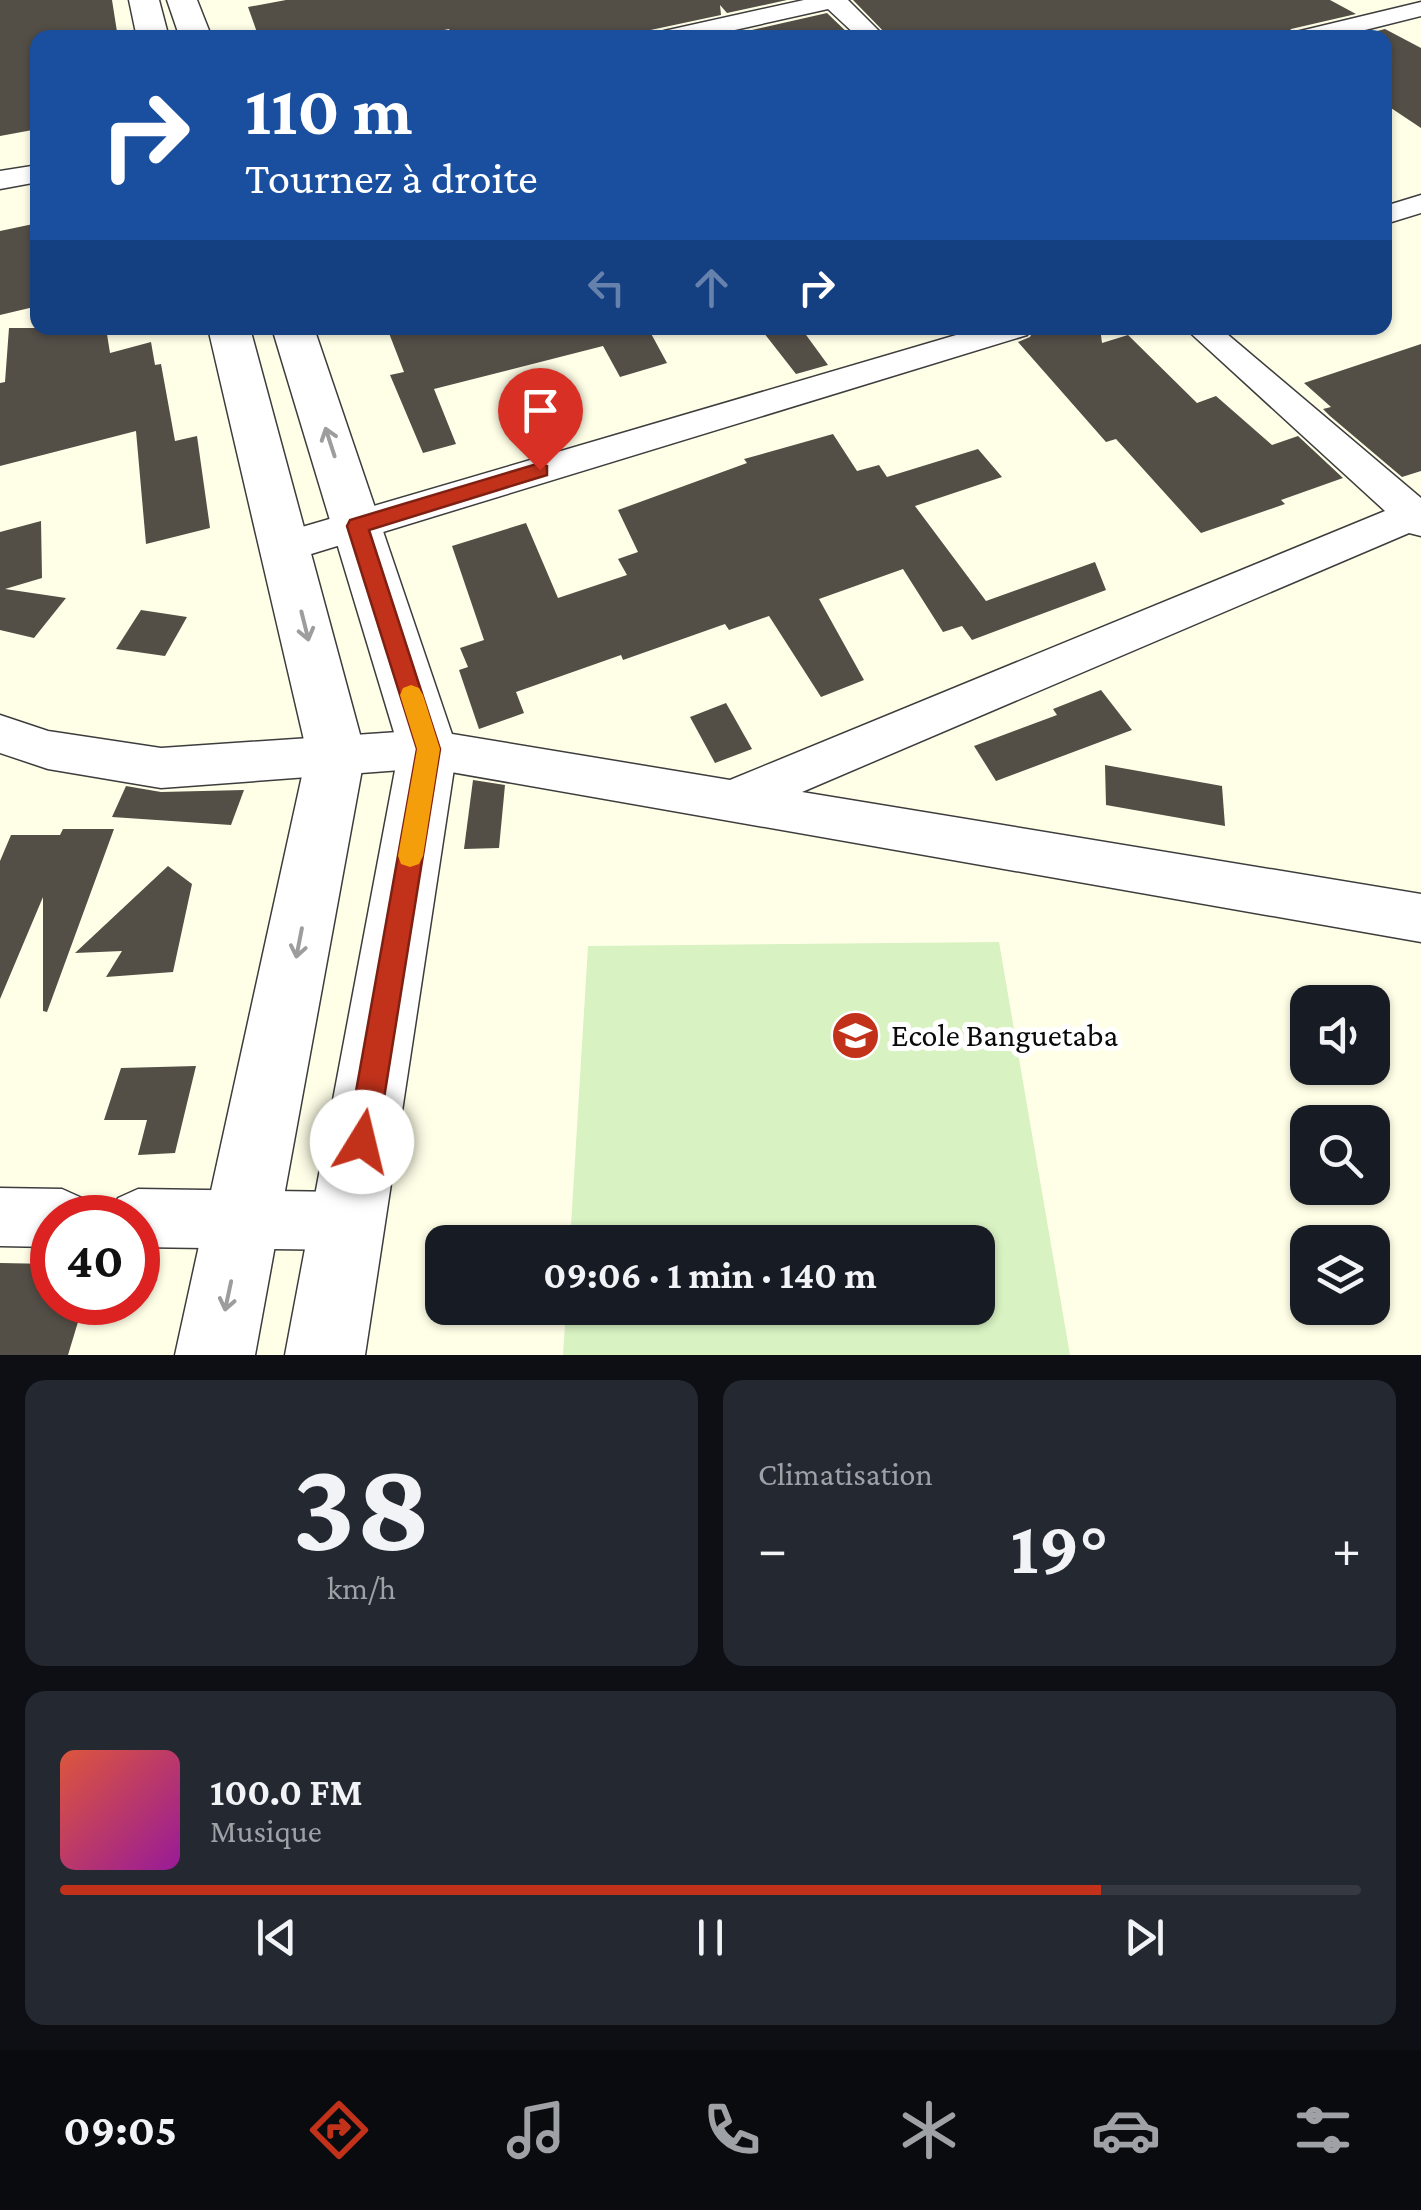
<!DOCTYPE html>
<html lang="fr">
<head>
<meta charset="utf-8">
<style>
	:root { --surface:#171b24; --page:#242831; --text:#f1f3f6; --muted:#9ea1a6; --line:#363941; --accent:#c2321b }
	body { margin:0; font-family:"Crimson Pro",serif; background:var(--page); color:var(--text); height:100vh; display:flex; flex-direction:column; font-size:38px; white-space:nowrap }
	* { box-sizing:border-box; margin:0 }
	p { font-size:32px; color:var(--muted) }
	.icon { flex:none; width:55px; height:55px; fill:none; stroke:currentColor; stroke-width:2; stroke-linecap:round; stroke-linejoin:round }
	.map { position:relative; height:1355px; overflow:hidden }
	.panel { display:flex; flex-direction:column; gap:25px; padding:25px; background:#0d0f14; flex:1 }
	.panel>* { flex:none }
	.banner { position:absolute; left:30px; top:30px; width:1362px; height:305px; border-radius:20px; box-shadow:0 2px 8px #0004; background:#1a4fa0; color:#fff; overflow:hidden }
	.buttons { position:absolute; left:1290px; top:985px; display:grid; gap:20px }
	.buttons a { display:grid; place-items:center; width:100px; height:100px; border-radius:20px; background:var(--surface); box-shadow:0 2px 8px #0004; font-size:50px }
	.speed { position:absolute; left:30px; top:1195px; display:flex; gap:20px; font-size:50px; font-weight:700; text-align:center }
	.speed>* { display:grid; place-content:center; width:130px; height:130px; border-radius:50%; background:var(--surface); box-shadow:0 2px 8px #0004; line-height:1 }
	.speed .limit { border:15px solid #d22; background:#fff; color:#111 }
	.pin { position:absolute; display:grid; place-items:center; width:85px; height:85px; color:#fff; margin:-102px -42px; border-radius:50% 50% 50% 0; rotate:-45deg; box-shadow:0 0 10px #0007 }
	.pin .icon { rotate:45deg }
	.me { position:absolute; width:110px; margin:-55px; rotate:9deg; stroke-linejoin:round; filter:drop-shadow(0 0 8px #0008) }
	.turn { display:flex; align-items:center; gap:35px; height:210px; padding:0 50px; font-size:45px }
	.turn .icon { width:130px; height:130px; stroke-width:2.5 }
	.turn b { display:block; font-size:70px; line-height:85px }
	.lanes { display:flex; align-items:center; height:95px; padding:0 50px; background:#0003; justify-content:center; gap:50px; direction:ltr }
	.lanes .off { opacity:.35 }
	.big { font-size:75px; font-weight:700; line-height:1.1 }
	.panel .tile { flex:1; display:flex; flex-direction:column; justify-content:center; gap:15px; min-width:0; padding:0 35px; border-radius:20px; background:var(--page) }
	.panel .dial { align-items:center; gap:0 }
	.dial b { font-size:130px; line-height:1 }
	.song { display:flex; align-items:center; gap:30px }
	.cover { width:120px; height:120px; border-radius:15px; background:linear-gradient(135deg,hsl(10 70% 55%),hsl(300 70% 35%)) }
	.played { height:10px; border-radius:5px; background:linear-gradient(90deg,var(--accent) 80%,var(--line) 80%) }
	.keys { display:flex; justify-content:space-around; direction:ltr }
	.heat { display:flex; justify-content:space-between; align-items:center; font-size:55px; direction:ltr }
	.panel .tiles { flex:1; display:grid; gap:25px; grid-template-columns:1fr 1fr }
	.tile:last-child { grid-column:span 2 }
	.trip { position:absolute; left:425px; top:1225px; width:570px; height:100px; border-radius:20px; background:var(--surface); box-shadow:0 2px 8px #0004; font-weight:700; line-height:100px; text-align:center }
	.tabs { display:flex; height:160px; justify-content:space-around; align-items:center; background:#090b0e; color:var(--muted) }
	.tabs .icon { width:70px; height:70px }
	.tabs .selected { color:var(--accent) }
	.tabs b { font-size:45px; color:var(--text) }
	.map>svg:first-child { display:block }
	.pitch { fill:#d8f2c2 }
	.building { fill:#534e46 }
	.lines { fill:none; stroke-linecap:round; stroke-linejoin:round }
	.minor-casing { stroke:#3d3d3d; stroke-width:3 }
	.tertiary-casing { stroke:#3d3d3d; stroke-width:3 }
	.minor { fill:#fff; fill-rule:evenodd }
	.tertiary { fill:#fff; fill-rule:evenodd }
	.oneway { stroke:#9d9d9d }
	.route { fill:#c2321b; stroke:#7e2012; stroke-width:2.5 }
	.slow { fill:#f59e0b }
	.labels { text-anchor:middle; stroke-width:10; stroke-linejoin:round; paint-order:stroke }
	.near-poi-label { font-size:32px; fill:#0a0a0a; stroke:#fff; text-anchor:start }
</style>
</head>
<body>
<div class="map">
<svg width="1421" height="1355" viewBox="0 0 1421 1355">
	<rect width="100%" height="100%" fill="#ffffe8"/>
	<!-- pitch -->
	<path class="pitch" d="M 999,942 L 1070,1355 L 563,1355 L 566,1308 L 978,1308 L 978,1242 L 570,1242 L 588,946 Z"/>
	<!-- building -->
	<g class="building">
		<path d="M 0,0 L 112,0 L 118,38 L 38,38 L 38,129 L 0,136 Z"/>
		<path d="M 286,0 L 787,0 L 727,13 L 720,5 L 721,15 L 613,38 L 454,38 L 449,29 L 404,38 L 259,38 L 248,7 Z"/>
		<path d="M 853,0 L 1330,0 L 1356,14 L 1291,29 L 1286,38 L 890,38 Z"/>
		<path d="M 827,13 L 853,38 L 748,38 L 743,32 Z"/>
		<path d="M 1385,29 L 1421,48 L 1421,128 L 1385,104 L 1385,38 L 1350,38 Z"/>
		<path d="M 38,223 L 38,306 L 0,315 L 0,231 Z"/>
		<path d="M 9,328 L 106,328 L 110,353 L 151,342 L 155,365 L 161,364 L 175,441 L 197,436 L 210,528 L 146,544 L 136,431 L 0,466 L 0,383 L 5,382 Z"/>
		<path d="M 387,328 L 648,328 L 667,363 L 620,377 L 603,346 L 434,389 L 456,444 L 423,453 L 390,375 L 404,372 Z"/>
		<path d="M 760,328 L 801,328 L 828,365 L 796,374 Z"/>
		<path d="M 1035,328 L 1100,328 L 1102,343 L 1128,335 L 1197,403 L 1216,396 L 1272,445 L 1298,436 L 1343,478 L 1281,500 L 1285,504 L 1201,533 L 1116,439 L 1106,442 L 1018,342 L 1030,337 Z"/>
		<path d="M 1421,344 L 1421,471 L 1402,477 L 1330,416 L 1323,409 L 1331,407 L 1304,383 Z"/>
		<path d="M 833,434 L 857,471 L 879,465 L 887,477 L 978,449 L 1002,477 L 915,506 L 986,601 L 1095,562 L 1106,590 L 972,640 L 962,626 L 943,632 L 903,569 L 819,599 L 864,680 L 821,697 L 769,616 L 729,630 L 725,624 L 623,660 L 621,655 L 516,692 L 524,713 L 479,729 L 459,670 L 468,667 L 460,648 L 484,640 L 452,546 L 526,523 L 558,598 L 627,575 L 618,559 L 638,552 L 618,510 L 747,463 L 744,459 Z"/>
		<path d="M 41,521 L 42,578 L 5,589 L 66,598 L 34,638 L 0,630 L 0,532 Z"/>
		<path d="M 141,610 L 187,617 L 165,656 L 116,649 Z"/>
		<path d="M 1101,690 L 1132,730 L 996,781 L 974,746 L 1057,715 L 1053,709 Z"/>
		<path d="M 726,703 L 752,749 L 715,763 L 690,717 Z"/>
		<path d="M 1105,765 L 1222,786 L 1225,826 L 1106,805 Z"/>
		<path d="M 473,780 L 505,785 L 499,848 L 464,849 Z"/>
		<path d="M 126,786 L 161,792 L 244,790 L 231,825 L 112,817 Z"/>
		<path d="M 63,829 L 114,829 L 47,1012 L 43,1011 L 43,897 L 0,999 L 0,861 L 11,835 L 60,835 Z"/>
		<path d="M 168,866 L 192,884 L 173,972 L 106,977 L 122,951 L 75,953 Z"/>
		<path d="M 196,1066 L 175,1153 L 138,1155 L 147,1120 L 104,1120 L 121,1068 Z"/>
		<path d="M 0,1263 L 52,1264 L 52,1302 L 84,1302 L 68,1355 L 0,1355 Z"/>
	</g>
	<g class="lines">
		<defs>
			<g id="minor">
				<path d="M 804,0 L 848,0 L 886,38 L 859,38 L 828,9 L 699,38 L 652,38 L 664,31 Z"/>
				<path d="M 1421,2 L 1421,16 L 1333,38 L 1289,38 L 1292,33 Z"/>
				<path d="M 38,165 L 38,182 L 0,189 L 0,171 Z"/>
				<path d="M 1421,195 L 1421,213 L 1385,224 L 1385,206 Z"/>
				<path d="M 980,328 L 1031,328 L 1027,335 L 285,562 L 271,557 L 266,547 L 271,537 L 285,532 Z"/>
				<path d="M 1185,328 L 1220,328 L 1421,498 L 1421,536 L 1409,533 L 802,792 L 1421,894 L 1421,942 L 428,768 L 161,788 L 48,769 L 0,753 L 0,715 L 48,731 L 161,748 L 428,730 L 730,780 L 1385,511 Z"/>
				<path d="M 0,1188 L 62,1189 L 82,1198 L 91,1218 L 52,1218 L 52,1247 L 0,1246 Z"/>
				<path d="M 138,1189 L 348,1192 L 368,1201 L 377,1221 L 368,1241 L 348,1250 L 138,1247 L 138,1218 L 109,1218 L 118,1198 Z"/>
			</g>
			<g id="tertiary">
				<path d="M 129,0 L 159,0 L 169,38 L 137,38 Z"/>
				<path d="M 167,0 L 197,0 L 212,38 L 180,38 Z"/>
				<path d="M 208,328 L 250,328 L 365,753 L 255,1355 L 175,1355 L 307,753 Z"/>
				<path d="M 272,328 L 314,328 L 457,749 L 365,1355 L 285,1355 L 399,749 Z"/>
			</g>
		</defs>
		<!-- minor casing -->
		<use href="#minor" class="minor-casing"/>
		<!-- tertiary casing -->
		<use href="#tertiary" class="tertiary-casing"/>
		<!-- minor -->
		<use href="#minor" class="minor"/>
		<!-- tertiary -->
		<use href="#tertiary" class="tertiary"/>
	</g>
	<!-- one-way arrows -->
	<defs><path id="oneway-shaft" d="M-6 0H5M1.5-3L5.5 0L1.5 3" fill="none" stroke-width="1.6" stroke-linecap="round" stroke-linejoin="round" transform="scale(2.5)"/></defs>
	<g class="oneway">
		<use href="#oneway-shaft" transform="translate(330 442) rotate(-108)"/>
		<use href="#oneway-shaft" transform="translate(305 626) rotate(76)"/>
		<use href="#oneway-shaft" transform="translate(299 943) rotate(101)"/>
		<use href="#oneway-shaft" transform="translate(228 1296) rotate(102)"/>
	</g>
	<!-- route -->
	<path class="route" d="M 540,463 L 547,466 L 547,475 L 369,530 L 440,749 L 377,1142 L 372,1153 L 362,1157 L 351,1153 L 347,1142 L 417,749 L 347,526 L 350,520 Z"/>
	<!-- slow -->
	<path class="slow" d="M 411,685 L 419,688 L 423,695 L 440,749 L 423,856 L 419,864 L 410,867 L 401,864 L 398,856 L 417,749 L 400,695 L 403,688 Z"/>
	<!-- icons -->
	<defs>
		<symbol id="school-disc" viewBox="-11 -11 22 22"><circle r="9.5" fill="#c2321b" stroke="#fff"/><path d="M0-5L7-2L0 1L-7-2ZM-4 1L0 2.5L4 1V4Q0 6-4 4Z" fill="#fff"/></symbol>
	</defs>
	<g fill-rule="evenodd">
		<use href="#school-disc" x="828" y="1008" width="55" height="55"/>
	</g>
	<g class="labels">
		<!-- near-poi labels -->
		<g class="near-poi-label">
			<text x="891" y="1046">Ecole Banguetaba</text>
		</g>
	</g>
</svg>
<div class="buttons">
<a><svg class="icon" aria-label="sound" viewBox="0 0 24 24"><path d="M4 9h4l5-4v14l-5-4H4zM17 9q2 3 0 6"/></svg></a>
<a><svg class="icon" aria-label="search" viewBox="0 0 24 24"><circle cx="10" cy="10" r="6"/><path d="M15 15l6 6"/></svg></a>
<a><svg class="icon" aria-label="layers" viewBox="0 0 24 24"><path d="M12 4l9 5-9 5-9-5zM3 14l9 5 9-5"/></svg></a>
</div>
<div class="speed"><div class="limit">40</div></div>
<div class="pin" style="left:540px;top:470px;background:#d93025"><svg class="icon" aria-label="arrive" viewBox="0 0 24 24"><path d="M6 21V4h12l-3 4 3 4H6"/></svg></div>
<svg class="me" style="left:362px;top:1142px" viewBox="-20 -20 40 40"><circle r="19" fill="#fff"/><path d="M0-13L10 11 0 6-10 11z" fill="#c2321b"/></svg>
<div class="trip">09:06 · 1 min · 140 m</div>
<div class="banner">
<div class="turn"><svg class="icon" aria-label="right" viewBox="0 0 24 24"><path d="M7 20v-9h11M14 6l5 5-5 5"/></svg><div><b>110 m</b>Tournez à droite</div></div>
<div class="lanes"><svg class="icon off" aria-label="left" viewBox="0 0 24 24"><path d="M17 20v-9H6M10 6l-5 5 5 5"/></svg><svg class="icon off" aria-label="ahead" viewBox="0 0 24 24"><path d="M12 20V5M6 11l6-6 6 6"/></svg><svg class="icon" aria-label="right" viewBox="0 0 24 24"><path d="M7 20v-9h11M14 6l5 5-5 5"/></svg></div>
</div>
</div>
<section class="panel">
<div class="tiles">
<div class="tile dial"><b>38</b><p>km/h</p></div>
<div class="tile"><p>Climatisation</p>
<div class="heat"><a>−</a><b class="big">19°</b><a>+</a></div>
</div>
<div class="tile">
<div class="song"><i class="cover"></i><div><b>100.0 FM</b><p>Musique</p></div></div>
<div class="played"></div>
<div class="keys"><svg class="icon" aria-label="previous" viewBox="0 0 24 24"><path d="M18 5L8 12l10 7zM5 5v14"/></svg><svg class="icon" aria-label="pause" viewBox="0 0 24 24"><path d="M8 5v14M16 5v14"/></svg><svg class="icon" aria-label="next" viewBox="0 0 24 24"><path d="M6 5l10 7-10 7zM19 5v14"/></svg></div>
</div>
</div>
</section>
<nav class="tabs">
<b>09:05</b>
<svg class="icon selected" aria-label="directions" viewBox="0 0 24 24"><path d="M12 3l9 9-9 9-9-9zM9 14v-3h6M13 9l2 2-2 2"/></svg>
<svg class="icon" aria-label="music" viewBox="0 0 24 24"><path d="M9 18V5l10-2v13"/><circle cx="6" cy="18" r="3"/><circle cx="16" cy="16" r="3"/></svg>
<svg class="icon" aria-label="phone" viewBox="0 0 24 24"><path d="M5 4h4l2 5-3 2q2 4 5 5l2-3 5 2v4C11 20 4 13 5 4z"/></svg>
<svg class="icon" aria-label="climate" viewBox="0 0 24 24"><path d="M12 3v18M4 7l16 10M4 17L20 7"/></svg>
<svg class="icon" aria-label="car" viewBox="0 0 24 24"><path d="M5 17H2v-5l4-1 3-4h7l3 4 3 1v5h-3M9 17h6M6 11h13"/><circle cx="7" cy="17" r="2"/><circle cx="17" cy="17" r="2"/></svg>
<svg class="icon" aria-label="filters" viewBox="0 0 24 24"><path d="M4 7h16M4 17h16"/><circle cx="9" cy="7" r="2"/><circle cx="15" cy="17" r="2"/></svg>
</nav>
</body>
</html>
